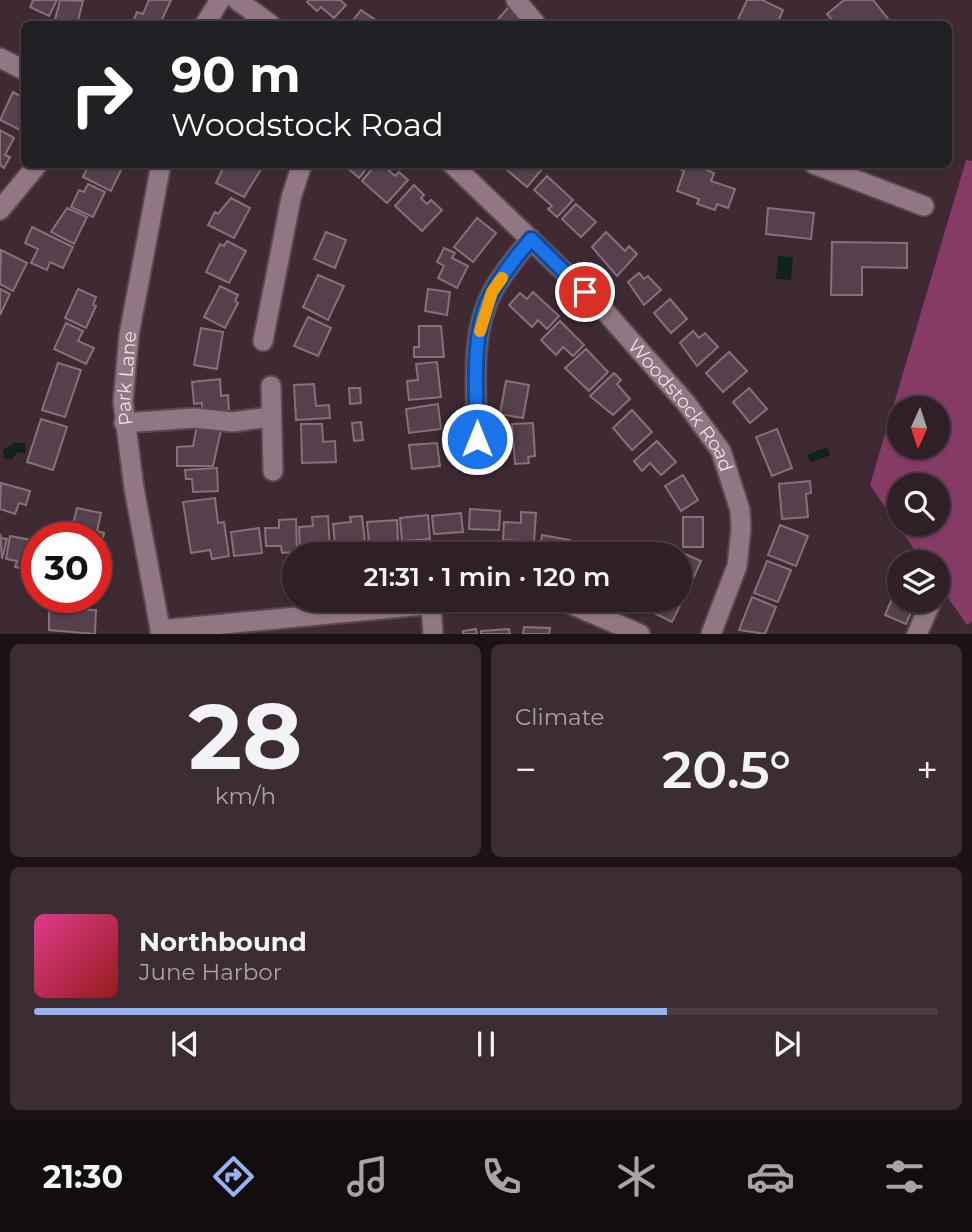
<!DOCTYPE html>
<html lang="en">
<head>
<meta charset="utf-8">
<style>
	:root { --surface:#2f2027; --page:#3b2d33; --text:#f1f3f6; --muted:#a7a3a7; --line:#4a3e44; --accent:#95b2f1 }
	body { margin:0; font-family:Montserrat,sans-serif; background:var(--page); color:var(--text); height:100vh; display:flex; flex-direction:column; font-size:26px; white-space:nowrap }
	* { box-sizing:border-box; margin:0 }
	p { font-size:23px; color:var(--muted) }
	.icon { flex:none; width:38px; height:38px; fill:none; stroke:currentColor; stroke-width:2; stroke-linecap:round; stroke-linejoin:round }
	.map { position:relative; height:634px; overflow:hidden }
	.drawer { display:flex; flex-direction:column; gap:10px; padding:10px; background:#1a1215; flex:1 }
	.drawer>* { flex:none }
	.hud { position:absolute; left:21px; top:21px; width:931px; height:147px; border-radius:10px; box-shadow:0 2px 5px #0004,0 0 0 2px var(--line); background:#202124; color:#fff; overflow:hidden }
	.needle { width:46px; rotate:183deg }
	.controls { position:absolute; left:887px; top:396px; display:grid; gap:14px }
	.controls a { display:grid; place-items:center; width:63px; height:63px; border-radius:50%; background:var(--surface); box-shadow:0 2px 5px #0004,0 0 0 2px var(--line); font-size:35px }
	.speed { position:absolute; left:21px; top:522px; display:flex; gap:14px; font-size:35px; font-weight:700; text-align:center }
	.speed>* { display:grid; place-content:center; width:91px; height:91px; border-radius:50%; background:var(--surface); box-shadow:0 2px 5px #0004,0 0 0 2px var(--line); line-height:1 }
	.speed .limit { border:10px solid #d22; background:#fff; color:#111 }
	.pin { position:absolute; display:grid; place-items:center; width:60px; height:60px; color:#fff; margin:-30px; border:4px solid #fff; border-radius:50%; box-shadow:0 2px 7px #0007 }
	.me { position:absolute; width:77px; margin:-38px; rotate:0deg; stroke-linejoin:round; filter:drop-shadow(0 0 5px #0008) }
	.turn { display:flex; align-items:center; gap:24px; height:147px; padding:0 35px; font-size:32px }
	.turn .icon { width:91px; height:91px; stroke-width:2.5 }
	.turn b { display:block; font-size:49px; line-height:60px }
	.big { font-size:52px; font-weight:600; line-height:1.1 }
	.drawer .widget { flex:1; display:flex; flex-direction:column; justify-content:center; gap:10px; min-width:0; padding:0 24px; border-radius:10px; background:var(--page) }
	.drawer .dial { align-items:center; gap:0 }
	.dial b { font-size:91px; line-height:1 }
	.song { display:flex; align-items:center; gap:21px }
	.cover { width:84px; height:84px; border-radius:10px; background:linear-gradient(135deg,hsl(330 70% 55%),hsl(0 70% 35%)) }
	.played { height:7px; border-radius:4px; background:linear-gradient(90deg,var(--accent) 70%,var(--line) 70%) }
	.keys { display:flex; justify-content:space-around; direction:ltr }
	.heat { display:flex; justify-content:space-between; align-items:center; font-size:38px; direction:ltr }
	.drawer .tiles { flex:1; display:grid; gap:10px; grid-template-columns:1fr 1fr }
	.widget:last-child { grid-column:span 2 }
	.trip { position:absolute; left:282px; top:542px; width:410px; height:70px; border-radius:35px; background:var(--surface); box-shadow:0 2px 5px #0004,0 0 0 2px var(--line); font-weight:600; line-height:70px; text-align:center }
	.tabs { display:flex; height:112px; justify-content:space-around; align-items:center; background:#130d10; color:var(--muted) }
	.tabs .icon { width:49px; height:49px }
	.tabs .active { color:var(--accent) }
	.tabs b { font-size:32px; color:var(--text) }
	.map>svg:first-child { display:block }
	.forest { fill:#853b65; fill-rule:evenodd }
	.water { fill:#10211f }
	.building { fill:#56404b; stroke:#876f7b; stroke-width:2 }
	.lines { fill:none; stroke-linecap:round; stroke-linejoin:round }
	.street-casing { stroke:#594751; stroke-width:23 }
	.street { stroke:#907783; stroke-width:19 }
	.route-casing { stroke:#114b97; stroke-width:18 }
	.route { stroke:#1a73e8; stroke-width:12 }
	.slow { stroke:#f59e0b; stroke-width:12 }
	.labels { text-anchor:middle; stroke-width:7; stroke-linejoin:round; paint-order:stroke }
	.street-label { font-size:19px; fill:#eddfe6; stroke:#34202a }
</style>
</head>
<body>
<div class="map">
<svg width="972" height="634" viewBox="0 0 972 634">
	<rect width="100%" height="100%" fill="#3f2a34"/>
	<!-- forest -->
	<path class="forest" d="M 966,160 L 972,161 L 972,621 L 967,625 L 938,583 L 938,562 L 923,562 L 870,485 ZM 900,408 L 938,408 L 938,446 L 900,446 ZM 900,485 L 938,485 L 938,523 L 900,523 Z"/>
	<!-- water -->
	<g class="water">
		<path d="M 778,256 L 793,257 L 791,280 L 776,279 Z"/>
		<path d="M 14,443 L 25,443 L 26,452 L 17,453 L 11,460 L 4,459 L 3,450 Z"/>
		<path d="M 827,447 L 830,455 L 811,463 L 807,455 Z"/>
	</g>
	<!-- building -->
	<g class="building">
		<path d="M 33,0 L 57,0 L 49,16 L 30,7 Z"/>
		<path d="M 60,0 L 83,1 L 77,24 L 55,20 Z"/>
		<path d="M 149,0 L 171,0 L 160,24 L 132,24 L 137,12 L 143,14 Z"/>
		<path d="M 309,0 L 340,0 L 346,5 L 334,18 L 321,7 L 317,11 L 307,2 Z"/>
		<path d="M 747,0 L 762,0 L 783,10 L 777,24 L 736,24 Z"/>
		<path d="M 844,0 L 873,0 L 889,20 L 884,24 L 831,24 L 834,22 L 827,14 Z"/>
		<path d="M 511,4 L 533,24 L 494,24 Z"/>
		<path d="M 361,10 L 374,19 L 370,24 L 350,24 Z"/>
		<path d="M 13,92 L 24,98 L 24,132 L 0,120 Z"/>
		<path d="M 0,130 L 14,138 L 5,155 L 10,157 L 4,168 L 0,165 Z"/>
		<path d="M 89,164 L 101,166 L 124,164 L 111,191 L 83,177 Z"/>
		<path d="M 225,164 L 260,164 L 263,166 L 244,197 L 216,183 Z"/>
		<path d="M 343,164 L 370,164 L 359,178 Z"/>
		<path d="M 376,164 L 388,164 L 392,168 L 389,171 L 395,176 L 399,172 L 408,180 L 387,203 L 362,181 Z"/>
		<path d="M 500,164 L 538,164 L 543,168 L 527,187 Z"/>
		<path d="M 666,164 L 693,164 L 714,173 L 711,181 L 735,189 L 728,208 L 717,204 L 715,210 L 697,204 L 699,199 L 677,191 L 684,171 Z"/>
		<path d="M 547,176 L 573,200 L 557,217 L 548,209 L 552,206 L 534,190 Z"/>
		<path d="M 88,184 L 105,192 L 93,217 L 71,207 L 79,190 L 84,192 Z"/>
		<path d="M 414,185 L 424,195 L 421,198 L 427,204 L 431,200 L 442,210 L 422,231 L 395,206 Z"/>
		<path d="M 231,198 L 250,208 L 234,238 L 208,225 L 215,212 L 218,214 Z"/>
		<path d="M 576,204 L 596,222 L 581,237 L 562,219 Z"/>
		<path d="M 67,208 L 87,217 L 74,244 L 51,232 Z"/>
		<path d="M 768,208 L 814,213 L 811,239 L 766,234 Z"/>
		<path d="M 477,218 L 496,233 L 473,262 L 454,247 Z"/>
		<path d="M 32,227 L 73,247 L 63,268 L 50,262 L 47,270 L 31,263 L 38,249 L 25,243 Z"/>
		<path d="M 326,232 L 346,240 L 335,268 L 314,259 Z"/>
		<path d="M 606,232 L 625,251 L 629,246 L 637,254 L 617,276 L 592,247 Z"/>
		<path d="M 227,241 L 246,251 L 229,283 L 206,272 L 220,244 L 224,246 Z"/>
		<path d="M 832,242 L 907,243 L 907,268 L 862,267 L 862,295 L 831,295 Z"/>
		<path d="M 444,248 L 455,253 L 452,258 L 468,266 L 457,288 L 438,278 L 444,266 L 437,262 Z"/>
		<path d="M 1,250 L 27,263 L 13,291 L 0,284 Z"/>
		<path d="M 639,273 L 644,279 L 648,276 L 661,290 L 644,305 L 628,282 Z"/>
		<path d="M 318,275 L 344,286 L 328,320 L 303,307 Z"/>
		<path d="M 220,286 L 238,295 L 235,301 L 238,303 L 225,328 L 204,317 Z"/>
		<path d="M 0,289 L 10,294 L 0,315 Z"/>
		<path d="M 78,289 L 96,297 L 93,305 L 96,306 L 86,328 L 65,318 Z"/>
		<path d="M 428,289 L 450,292 L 447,315 L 425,311 Z"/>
		<path d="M 533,292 L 559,316 L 547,329 L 538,320 L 532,327 L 509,305 L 520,293 L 527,299 Z"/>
		<path d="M 670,299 L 687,319 L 671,333 L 654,313 Z"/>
		<path d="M 308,317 L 331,328 L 318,356 L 294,346 Z"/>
		<path d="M 560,321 L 584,345 L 573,356 L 563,347 L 556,355 L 541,340 Z"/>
		<path d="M 66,323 L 83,331 L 78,341 L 94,348 L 86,364 L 54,349 Z"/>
		<path d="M 419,326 L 441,326 L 444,357 L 414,357 L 414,347 L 419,347 Z"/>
		<path d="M 201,328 L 223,332 L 217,369 L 194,365 Z"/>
		<path d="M 693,331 L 699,338 L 705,333 L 718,347 L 697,366 L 680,343 Z"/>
		<path d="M 586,349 L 608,372 L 589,391 L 565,368 Z"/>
		<path d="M 729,352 L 747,371 L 723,392 L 706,373 Z"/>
		<path d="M 437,362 L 441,397 L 409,400 L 407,381 L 418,380 L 416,364 Z"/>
		<path d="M 58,363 L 81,370 L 65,417 L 42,410 Z"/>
		<path d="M 614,373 L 621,380 L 617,384 L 630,399 L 613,415 L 590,396 Z"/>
		<path d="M 220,379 L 221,396 L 228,395 L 229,412 L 202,414 L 202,403 L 194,404 L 192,382 Z"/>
		<path d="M 506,381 L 529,385 L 523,418 L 500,414 Z"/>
		<path d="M 314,384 L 316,406 L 329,405 L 330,418 L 296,420 L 294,385 Z"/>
		<path d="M 349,388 L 360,388 L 361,403 L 350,404 Z"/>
		<path d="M 749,388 L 767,409 L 750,423 L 733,402 Z"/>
		<path d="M 438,404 L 441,429 L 409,433 L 406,409 Z"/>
		<path d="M 632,410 L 652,432 L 632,450 L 613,428 Z"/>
		<path d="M 41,419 L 67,427 L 53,470 L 27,462 Z"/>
		<path d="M 361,422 L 363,440 L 354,441 L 352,423 Z"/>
		<path d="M 533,423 L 535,456 L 528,457 L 529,463 L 515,464 L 512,424 Z"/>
		<path d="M 301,424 L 322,424 L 323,442 L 335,441 L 336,462 L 302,463 Z"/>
		<path d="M 197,425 L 221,430 L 213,466 L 177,466 L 177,447 L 193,446 Z"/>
		<path d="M 777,429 L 792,468 L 772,476 L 756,437 Z"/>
		<path d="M 657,441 L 676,462 L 661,475 L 650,463 L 642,471 L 634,461 Z"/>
		<path d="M 437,443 L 440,466 L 412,469 L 409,445 Z"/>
		<path d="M 217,468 L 218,491 L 193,492 L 192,479 L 186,479 L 185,470 Z"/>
		<path d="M 683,475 L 698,500 L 681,511 L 665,486 Z"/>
		<path d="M 810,481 L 811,493 L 806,494 L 808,517 L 782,519 L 779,484 Z"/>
		<path d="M 1,483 L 30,491 L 26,505 L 19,503 L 15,514 L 0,509 Z"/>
		<path d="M 215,498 L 218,523 L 224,522 L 229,556 L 212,559 L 210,550 L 191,553 L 183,502 Z"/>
		<path d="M 77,508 L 101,513 L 97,531 L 104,533 L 100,549 L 96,548 L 96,537 L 70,537 Z"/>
		<path d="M 470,509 L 500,511 L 499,530 L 469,529 Z"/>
		<path d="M 521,512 L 536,513 L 534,542 L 503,540 L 504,522 L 521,523 Z"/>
		<path d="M 461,513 L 463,532 L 434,534 L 432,516 Z"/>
		<path d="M 428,515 L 430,539 L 402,541 L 400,518 Z"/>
		<path d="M 328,516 L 330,547 L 300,549 L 299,527 L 313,526 L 312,517 Z"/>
		<path d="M 362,516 L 365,542 L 335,544 L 333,524 L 351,522 L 350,517 Z"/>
		<rect x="683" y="517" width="20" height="30"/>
		<path d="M 296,519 L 297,552 L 282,553 L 281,546 L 266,546 L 265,528 L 279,528 L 279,520 Z"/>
		<path d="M 397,520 L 398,541 L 369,543 L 367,522 Z"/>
		<path d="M 780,525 L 808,536 L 796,566 L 768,555 Z"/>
		<path d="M 259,528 L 262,553 L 234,556 L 231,532 Z"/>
		<path d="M 0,534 L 1,538 L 7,539 L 2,559 Z"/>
		<path d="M 542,535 L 570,540 L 568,555 L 539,555 Z"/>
		<path d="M 10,536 L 37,541 L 33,571 L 15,567 L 17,561 L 6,559 Z"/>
		<path d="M 591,544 L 617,555 L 586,555 Z"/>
		<path d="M 683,553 L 701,561 L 689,588 L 679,584 L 679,561 Z"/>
		<path d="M 767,561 L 791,570 L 778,602 L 754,593 Z"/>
		<path d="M 900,564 L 900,586 L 892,583 Z"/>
		<path d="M 679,590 L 686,593 L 672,622 L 654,613 L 660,600 L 679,600 Z"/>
		<path d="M 895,592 L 900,594 L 900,600 L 916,601 L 906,624 L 885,615 Z"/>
		<path d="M 752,597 L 776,607 L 765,634 L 739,630 Z"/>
		<path d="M 49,609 L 96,610 L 95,634 L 49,630 Z"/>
		<path d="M 524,627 L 550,628 L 549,634 L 523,634 Z"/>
		<path d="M 476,629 L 477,634 L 463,634 L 463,631 Z"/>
		<path d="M 509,629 L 510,634 L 481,634 L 481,631 Z"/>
	</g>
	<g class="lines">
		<defs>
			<g id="street">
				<path d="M 237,0 L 270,24"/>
				<path d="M 516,0 L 536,24"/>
				<path d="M 205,24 L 220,0"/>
				<path d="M 0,58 L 24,70"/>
				<path id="s1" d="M 452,164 L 603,309 L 686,403 L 721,451 L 740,510 L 741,529 L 737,566 L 711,634"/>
				<path d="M 814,164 L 924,206"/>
				<path d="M 0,210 L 38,164"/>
				<path d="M 263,341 L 291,198 L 302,164"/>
				<path d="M 271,386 L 273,471"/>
				<path d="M 124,423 L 194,418 L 233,422 L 270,417"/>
				<path d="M 477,440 C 477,392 469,334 493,291 C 503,272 518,255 531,239"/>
				<path d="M 561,600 L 640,634"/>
				<path d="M 431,605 L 433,634"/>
				<path d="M 160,630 L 477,600"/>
				<path id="s2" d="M 161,634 L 134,488 L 123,402 L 129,335 L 161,164"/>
				<path d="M 917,634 L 932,600"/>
			</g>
		</defs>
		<!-- street casing -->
		<use href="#street" class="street-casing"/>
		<!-- street -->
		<use href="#street" class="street"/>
	</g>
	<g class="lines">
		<defs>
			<path id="route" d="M 477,439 C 477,392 469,334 493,291 C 503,272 518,255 531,239 L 585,292"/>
		</defs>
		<!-- route casing -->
		<use href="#route" class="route-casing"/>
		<!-- route -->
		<use href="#route" class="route"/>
		<!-- slow -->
		<path class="slow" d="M 480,331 L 492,292 L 502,278"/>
	</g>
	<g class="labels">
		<!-- street labels -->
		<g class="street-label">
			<text dy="7" stroke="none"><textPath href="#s2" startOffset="259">Park Lane</textPath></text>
			<text dy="7" stroke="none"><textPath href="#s1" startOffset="334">Woodstock Road</textPath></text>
		</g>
	</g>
</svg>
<div class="controls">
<a><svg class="needle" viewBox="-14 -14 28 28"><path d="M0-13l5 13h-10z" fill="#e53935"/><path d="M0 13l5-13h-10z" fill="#a7a3a7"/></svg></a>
<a><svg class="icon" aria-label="search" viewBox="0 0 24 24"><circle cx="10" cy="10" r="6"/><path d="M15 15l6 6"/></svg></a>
<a><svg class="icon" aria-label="layers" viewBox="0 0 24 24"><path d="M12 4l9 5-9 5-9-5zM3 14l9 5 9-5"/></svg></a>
</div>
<div class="speed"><div class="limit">30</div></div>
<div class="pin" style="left:585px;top:292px;background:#d93025"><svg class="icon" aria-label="arrive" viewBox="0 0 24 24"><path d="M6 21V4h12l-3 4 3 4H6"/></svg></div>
<svg class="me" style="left:477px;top:439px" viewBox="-20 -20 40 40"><circle r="17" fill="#1a73e8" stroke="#fff" stroke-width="3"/><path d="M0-11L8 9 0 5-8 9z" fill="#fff"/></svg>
<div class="trip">21:31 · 1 min · 120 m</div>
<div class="hud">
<div class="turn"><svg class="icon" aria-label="right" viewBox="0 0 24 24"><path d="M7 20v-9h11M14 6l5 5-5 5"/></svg><div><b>90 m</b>Woodstock Road</div></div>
</div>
</div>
<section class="drawer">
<div class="tiles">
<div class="widget dial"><b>28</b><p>km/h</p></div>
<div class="widget"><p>Climate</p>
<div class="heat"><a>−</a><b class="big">20.5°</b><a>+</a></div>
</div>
<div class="widget">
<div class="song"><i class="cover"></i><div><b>Northbound</b><p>June Harbor</p></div></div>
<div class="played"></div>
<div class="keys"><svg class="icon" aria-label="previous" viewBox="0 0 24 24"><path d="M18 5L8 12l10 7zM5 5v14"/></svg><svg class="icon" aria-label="pause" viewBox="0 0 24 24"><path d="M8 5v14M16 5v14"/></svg><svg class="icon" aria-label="next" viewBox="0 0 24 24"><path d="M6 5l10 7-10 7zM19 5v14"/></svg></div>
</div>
</div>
</section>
<nav class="tabs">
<b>21:30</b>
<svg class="icon active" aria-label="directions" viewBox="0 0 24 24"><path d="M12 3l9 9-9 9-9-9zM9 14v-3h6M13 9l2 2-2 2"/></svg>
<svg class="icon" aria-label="music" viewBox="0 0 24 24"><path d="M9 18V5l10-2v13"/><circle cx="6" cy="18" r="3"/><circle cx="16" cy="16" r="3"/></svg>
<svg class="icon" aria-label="phone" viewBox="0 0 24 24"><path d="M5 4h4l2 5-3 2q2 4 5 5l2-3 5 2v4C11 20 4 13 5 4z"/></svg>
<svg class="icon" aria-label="climate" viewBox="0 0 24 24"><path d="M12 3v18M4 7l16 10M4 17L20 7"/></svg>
<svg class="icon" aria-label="car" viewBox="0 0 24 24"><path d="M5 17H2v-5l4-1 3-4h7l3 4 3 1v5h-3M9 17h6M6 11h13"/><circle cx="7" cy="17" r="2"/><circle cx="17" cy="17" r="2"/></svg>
<svg class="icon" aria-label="filters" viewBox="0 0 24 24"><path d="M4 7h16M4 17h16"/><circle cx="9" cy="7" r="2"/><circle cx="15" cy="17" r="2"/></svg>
</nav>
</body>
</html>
